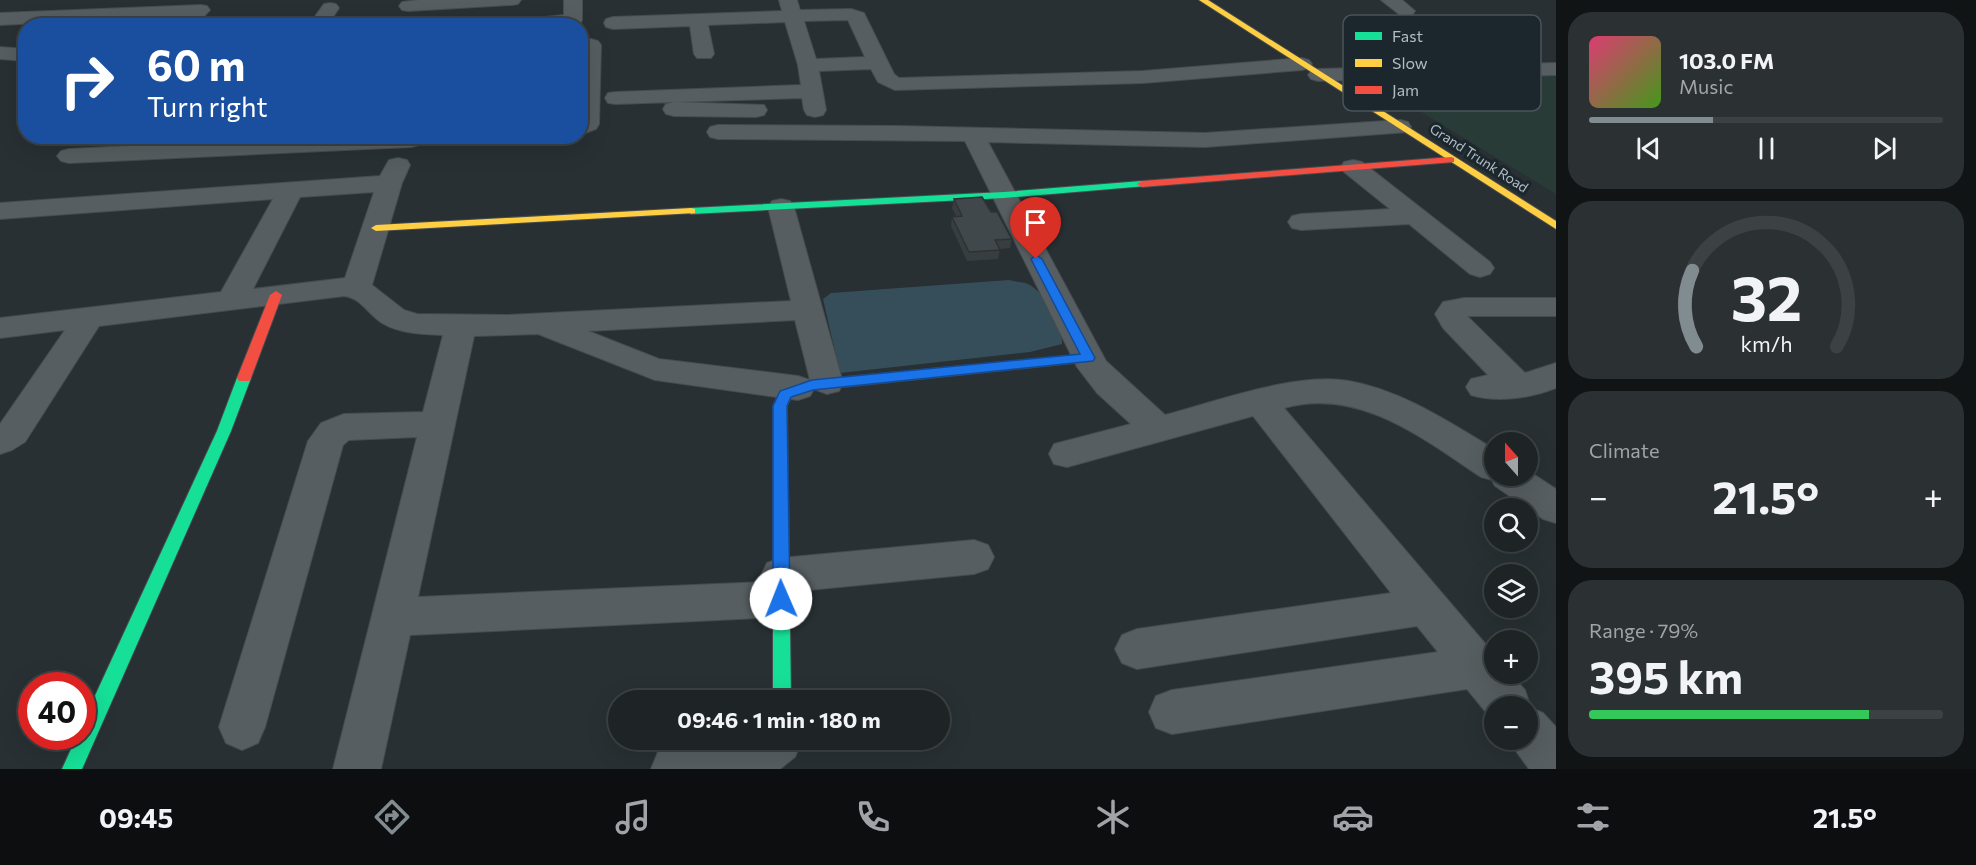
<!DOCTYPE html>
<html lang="en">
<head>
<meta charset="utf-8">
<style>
	:root { --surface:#1e2426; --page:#2b3032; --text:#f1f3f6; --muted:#a1a4a7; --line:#3c4143; --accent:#818c91 }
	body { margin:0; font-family:Commissioner,sans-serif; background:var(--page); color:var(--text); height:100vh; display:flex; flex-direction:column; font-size:22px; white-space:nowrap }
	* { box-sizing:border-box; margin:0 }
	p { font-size:20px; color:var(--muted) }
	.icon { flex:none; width:33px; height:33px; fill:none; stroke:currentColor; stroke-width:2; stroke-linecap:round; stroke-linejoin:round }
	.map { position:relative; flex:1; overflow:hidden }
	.side { display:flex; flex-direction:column; gap:12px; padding:12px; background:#101415; width:420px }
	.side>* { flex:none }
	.top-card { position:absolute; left:18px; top:18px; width:570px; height:126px; border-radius:24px; box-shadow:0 6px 24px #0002,0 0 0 2px var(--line); background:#1a4fa0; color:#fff; overflow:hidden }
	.needle { width:39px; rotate:339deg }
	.tools { position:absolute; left:1484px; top:432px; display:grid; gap:12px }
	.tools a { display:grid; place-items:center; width:54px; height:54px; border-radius:50%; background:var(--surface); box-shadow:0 6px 24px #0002,0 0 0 2px var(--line); font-size:30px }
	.speed { position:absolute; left:18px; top:672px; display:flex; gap:12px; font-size:30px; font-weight:700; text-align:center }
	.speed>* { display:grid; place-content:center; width:78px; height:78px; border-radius:50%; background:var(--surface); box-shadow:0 6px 24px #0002,0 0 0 2px var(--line); line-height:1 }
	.speed .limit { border:9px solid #d22; background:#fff; color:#111 }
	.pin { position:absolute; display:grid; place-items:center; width:51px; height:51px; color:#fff; margin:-62px -26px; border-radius:50% 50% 50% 0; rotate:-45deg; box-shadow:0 0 6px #0007 }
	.pin .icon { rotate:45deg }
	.me { position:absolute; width:66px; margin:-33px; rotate:359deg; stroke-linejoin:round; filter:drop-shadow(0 0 4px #0008) }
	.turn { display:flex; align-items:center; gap:21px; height:126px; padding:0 30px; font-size:27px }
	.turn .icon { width:78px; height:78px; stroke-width:2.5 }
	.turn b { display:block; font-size:42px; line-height:51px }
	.big { font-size:45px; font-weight:700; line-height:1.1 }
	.side .tile { flex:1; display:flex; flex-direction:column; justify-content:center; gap:9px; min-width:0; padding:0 21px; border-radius:24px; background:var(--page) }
	.side .dial { align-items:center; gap:0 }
	.dial svg { height:156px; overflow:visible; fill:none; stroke:var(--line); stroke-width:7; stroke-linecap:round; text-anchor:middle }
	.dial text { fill:var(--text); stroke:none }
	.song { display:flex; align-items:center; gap:18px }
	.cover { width:72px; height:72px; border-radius:9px; background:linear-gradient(135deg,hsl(340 70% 55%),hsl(100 70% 35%)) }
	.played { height:6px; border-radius:3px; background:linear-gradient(90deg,var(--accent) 35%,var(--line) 35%) }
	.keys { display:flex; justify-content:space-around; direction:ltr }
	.heat { display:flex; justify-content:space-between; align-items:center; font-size:33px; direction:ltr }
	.charge { height:9px; border-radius:4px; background:linear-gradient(90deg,#34c759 79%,var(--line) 0) }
	.trip { position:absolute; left:608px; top:690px; width:342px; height:60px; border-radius:30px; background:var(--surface); box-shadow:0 6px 24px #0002,0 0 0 2px var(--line); font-weight:700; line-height:60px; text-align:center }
	.tab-bar { display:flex; height:96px; justify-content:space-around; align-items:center; background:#0c0e0f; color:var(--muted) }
	.tab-bar .icon { width:42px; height:42px }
	.tab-bar .active { color:var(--accent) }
	.tab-bar b { font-size:27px; color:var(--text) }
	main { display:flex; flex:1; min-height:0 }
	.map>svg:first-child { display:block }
	.green { fill:#283b37 }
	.water { fill:#364e59 }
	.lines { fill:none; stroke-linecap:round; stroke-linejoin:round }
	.street-casing { stroke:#464b4e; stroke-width:2 }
	.fast-casing { stroke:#464b4e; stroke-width:2 }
	.slow-casing { stroke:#464b4e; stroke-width:2 }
	.jam-casing { stroke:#464b4e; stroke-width:2 }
	.street { fill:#575e61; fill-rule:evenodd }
	.fast { fill:#16e098; fill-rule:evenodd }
	.slow { fill:#ffcf43; fill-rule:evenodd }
	.jam { fill:#f24e42; fill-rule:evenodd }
	.wall { fill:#383e40 }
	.building { fill:#41484b; stroke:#2e3234; stroke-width:1.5 }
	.route { fill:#1a73e8; stroke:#114b97; stroke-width:1.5 }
	.labels { text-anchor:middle; stroke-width:6; stroke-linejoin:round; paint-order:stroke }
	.far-street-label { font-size:14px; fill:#b1bdc4; stroke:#1c272d }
	.key { fill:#1c272d; stroke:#49545a; stroke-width:1.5 }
	.key-label { font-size:16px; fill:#b1bdc4 }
</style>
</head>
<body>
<main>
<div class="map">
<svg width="1556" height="769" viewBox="0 0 1556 769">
	<rect width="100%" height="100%" fill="#283033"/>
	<!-- green -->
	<path class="green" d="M 1556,70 L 1556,194 L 1362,76 Z"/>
	<!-- water -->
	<path class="water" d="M 1009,280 C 1015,282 1023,282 1028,284 C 1045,292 1063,325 1062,344 L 1030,352 L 840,373 L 823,299 L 831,293 Z"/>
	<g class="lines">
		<defs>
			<g id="street">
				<path d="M 419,0 L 521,0 L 518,4 L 512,5 L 408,11 L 402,10 L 399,6 L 402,2 Z"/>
				<path d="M 564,0 L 582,0 L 582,20 L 580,24 L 508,26 L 510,22 L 517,20 L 564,15 Z"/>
				<path d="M 779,0 L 797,0 L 800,10 L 851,9 L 864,13 L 894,74 L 899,78 L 1143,71 L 1302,58 L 1309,60 L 1312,64 L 1309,68 L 1302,70 L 1143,83 L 895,90 L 878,82 L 871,69 L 819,71 L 826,110 L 823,115 L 815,117 L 807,115 L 804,110 L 802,98 L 674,102 L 764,105 L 767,110 L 764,115 L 756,117 L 674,116 L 666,114 L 663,109 L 666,104 L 674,102 L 616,104 L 608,103 L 605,98 L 608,93 L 616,92 L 801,85 L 798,65 L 785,22 L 708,25 L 714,54 L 711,58 L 697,58 L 694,54 L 690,26 L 613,29 L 606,27 L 604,23 L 606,19 L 613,17 L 782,11 ZM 848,20 L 865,57 L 816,59 L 804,21 Z"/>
				<path d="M 1381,0 L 1402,0 L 1415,11 L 1412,15 L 1400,15 Z"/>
				<path d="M 330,3 L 336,4 L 339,8 L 327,26 L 308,26 L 324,4 Z"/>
				<path d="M 201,5 L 207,6 L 210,10 L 195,26 L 175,26 L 184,16 L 0,25 L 0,13 Z"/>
				<path d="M 591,39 L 598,41 L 601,45 L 599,124 L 596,129 L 580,135 L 581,45 L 584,41 Z"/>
				<path d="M 0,47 L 26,49 L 26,61 L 0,59 Z"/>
				<path d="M 1556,63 L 1556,75 L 1318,81 L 1311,79 L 1308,75 L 1311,71 L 1318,69 Z"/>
				<path d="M 1400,120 L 1408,122 L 1411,127 L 1408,132 L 1205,147 L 988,142 L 1106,361 L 1165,415 C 1217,401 1296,372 1349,381 C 1401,390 1449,422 1494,449 L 1494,476 L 1527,476 L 1527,470 L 1556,489 L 1556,523 L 1543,519 L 1495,486 L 1492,480 L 1481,477 C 1422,438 1359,387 1284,408 L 1494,654 L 1494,674 L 1511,674 L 1525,690 L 1531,708 L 1543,713 L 1556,727 L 1556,769 L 1529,769 L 1508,740 L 1527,740 L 1527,706 L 1494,706 L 1494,722 L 1467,689 L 1172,734 L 1156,728 L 1149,712 L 1156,696 L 1172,690 L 1438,652 L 1417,626 L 1137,669 L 1122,663 L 1115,649 L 1122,635 L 1137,629 L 1391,593 L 1253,416 L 1067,467 L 1054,464 L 1049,454 L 1054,444 L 1131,424 L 1097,393 L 1077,367 L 965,141 L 718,139 L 710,137 L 707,132 L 710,127 L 718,125 L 899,126 L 1205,133 Z"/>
				<path d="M 335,136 L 420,136 L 423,140 L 419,145 L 411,147 L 69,163 L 61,161 L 57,156 L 61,151 L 69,149 Z"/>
				<path d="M 398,158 L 407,160 L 410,165 L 402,183 L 372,285 L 404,310 L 417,314 L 508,315 L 791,301 L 768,207 L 772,201 L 781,199 L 790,201 L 794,207 L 843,383 L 839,391 L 827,394 L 814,389 L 810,396 L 798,400 L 655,380 L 538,334 L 474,336 L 418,597 L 764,582 L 761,575 L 767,563 L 781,558 L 974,540 L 988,545 L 994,557 L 988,569 L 974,574 L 798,591 L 802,599 L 796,612 L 781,617 L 410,635 L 381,769 L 333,769 L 417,437 L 349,440 L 343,445 L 265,727 L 258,743 L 242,750 L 226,743 L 219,727 L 308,441 L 321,423 L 344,414 L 423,412 L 443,335 C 423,334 400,334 382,323 C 368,314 361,298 344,296 L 99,326 L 25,442 L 12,450 L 0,454 L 0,424 L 65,330 L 0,338 L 0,318 L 221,292 L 273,199 L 0,219 L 0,203 L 380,176 L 389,160 ZM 374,192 L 345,278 L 253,289 L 300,197 ZM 795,320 L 810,380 L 798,376 L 659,359 L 588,331 Z"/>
				<path d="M 1353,160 L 1362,162 L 1490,262 L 1494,268 L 1490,274 L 1480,277 L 1470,274 L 1409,224 L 1301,230 L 1292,228 L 1288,222 L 1292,216 L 1301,214 L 1390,209 L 1344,172 L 1341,167 L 1344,162 Z"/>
				<path d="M 1464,298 L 1556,298 L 1556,316 L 1467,316 L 1525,373 L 1556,363 L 1556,388 C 1531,398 1497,403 1471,395 L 1466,387 L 1471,379 L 1488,375 L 1443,328 L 1435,314 L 1443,302 Z"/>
				<path d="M 724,740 L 802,740 L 795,757 L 780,769 L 651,769 L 658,752 L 675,745 Z"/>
			</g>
			<g id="fast">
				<path d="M 1142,181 L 1146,182 L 1146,186 L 1004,198 L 691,214 L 686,211 L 691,208 L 1004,192 Z"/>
				<path d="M 244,373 L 251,378 L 231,431 L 82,769 L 62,769 L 77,736 L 82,736 L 82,724 L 217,431 L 237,378 Z"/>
				<path d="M 814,380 L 819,382 L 821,385 L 819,388 L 791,397 L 787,406 L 791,700 L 773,700 L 773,406 L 780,391 Z"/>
			</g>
			<g id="slow">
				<path d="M 1199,0 L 1208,0 L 1556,221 L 1556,229 Z"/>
				<path d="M 691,208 L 695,209 L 695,213 L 376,231 L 371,228 L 376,225 Z"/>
				<path d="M 1088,354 L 1095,358 L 1093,361 L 814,390 L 807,385 L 814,380 Z"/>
			</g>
			<g id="jam">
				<path d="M 1451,157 L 1454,158 L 1454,162 L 1142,187 L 1137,184 L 1142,181 Z"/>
				<path d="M 276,291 L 282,295 L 251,378 L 249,381 L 239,381 L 237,378 L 270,295 Z"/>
			</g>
		</defs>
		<!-- street casing -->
		<use href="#street" class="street-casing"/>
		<!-- fast casing -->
		<use href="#fast" class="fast-casing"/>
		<!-- slow casing -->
		<use href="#slow" class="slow-casing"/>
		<!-- jam casing -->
		<use href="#jam" class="jam-casing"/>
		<!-- street -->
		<use href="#street" class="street"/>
		<!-- fast -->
		<use href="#fast" class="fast"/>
		<!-- slow -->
		<use href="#slow" class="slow"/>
		<!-- jam -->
		<use href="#jam" class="jam"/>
	</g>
	<!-- wall -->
	<path class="wall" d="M 954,199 L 991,212 L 1012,239 L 1010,248 L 1000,249 L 998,259 L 967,261 L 951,226 L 952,217 L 956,216 L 952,208 Z"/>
	<!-- building -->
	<path class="building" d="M 982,197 L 991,212 L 997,212 L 1012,239 L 995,240 L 1000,250 L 969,252 L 952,217 L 962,216 L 954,199 Z"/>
	<!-- route -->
	<path class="route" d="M 1036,255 L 1042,259 L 1095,358 L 1093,361 L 813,390 L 791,397 L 787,406 L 790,599 L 787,604 L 781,607 L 775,604 L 773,599 L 773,406 L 780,391 L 812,380 L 1080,354 L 1031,259 Z"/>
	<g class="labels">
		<!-- far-street labels -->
		<g class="far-street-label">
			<text transform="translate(1479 158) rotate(33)" y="5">Grand Trunk Road</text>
		</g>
	</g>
	<!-- legend -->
	<rect x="1343" y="15" width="198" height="96" rx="9" class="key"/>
	<rect x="1355" y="32" width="27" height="8" fill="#16e098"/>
	<rect x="1355" y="59" width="27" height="8" fill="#ffcf43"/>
	<rect x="1355" y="86" width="27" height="8" fill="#f24e42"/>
	<g class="key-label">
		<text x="1392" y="42">Fast</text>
		<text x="1392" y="69">Slow</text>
		<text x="1392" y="96">Jam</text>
	</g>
</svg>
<div class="tools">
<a><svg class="needle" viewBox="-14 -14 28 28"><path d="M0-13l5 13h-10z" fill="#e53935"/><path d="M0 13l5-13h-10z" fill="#a1a4a7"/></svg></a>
<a><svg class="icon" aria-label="search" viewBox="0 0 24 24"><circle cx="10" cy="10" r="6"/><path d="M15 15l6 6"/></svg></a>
<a><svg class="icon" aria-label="layers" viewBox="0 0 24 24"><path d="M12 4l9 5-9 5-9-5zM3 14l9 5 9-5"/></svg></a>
<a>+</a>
<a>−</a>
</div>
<div class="speed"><div class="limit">40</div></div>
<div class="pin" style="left:1036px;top:259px;background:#d93025"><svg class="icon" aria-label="arrive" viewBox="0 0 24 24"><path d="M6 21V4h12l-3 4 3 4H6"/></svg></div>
<svg class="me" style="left:781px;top:599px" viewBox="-20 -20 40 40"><circle r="19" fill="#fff"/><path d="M0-13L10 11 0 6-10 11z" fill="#1a73e8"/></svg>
<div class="trip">09:46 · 1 min · 180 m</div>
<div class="top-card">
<div class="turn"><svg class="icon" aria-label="right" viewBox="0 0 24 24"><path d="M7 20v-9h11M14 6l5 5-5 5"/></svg><div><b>60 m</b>Turn right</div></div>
</div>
</div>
<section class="side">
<div class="tile">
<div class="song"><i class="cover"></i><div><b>103.0 FM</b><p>Music</p></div></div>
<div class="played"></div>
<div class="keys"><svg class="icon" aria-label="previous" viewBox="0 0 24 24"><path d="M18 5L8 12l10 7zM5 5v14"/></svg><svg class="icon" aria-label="pause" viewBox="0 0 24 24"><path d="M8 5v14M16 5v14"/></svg><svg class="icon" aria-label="next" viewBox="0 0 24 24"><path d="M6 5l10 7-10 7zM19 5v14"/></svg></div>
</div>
<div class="tile dial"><svg viewBox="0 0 100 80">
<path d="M14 69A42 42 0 1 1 86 69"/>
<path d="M14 69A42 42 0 0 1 12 30" stroke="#818c91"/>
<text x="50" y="56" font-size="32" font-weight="700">32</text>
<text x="50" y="72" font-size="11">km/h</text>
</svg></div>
<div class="tile"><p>Climate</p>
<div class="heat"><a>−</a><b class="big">21.5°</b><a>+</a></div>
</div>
<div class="tile"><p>Range · 79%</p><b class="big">395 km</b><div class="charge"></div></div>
</section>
</main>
<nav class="tab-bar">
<b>09:45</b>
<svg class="icon active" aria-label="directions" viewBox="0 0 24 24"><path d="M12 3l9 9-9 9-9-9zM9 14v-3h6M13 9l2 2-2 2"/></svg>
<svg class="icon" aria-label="music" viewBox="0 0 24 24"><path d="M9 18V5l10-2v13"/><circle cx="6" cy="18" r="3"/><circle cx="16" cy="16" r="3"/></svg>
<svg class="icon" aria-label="phone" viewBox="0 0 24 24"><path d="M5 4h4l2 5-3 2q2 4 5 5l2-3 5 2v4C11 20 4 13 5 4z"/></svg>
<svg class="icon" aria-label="climate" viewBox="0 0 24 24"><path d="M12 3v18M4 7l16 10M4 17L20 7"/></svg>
<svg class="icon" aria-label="car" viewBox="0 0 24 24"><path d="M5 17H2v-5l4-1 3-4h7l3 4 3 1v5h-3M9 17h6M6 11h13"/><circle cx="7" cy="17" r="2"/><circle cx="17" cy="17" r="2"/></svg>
<svg class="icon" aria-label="filters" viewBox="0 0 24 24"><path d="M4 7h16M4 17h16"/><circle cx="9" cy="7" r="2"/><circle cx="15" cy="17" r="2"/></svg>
<b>21.5°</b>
</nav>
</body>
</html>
